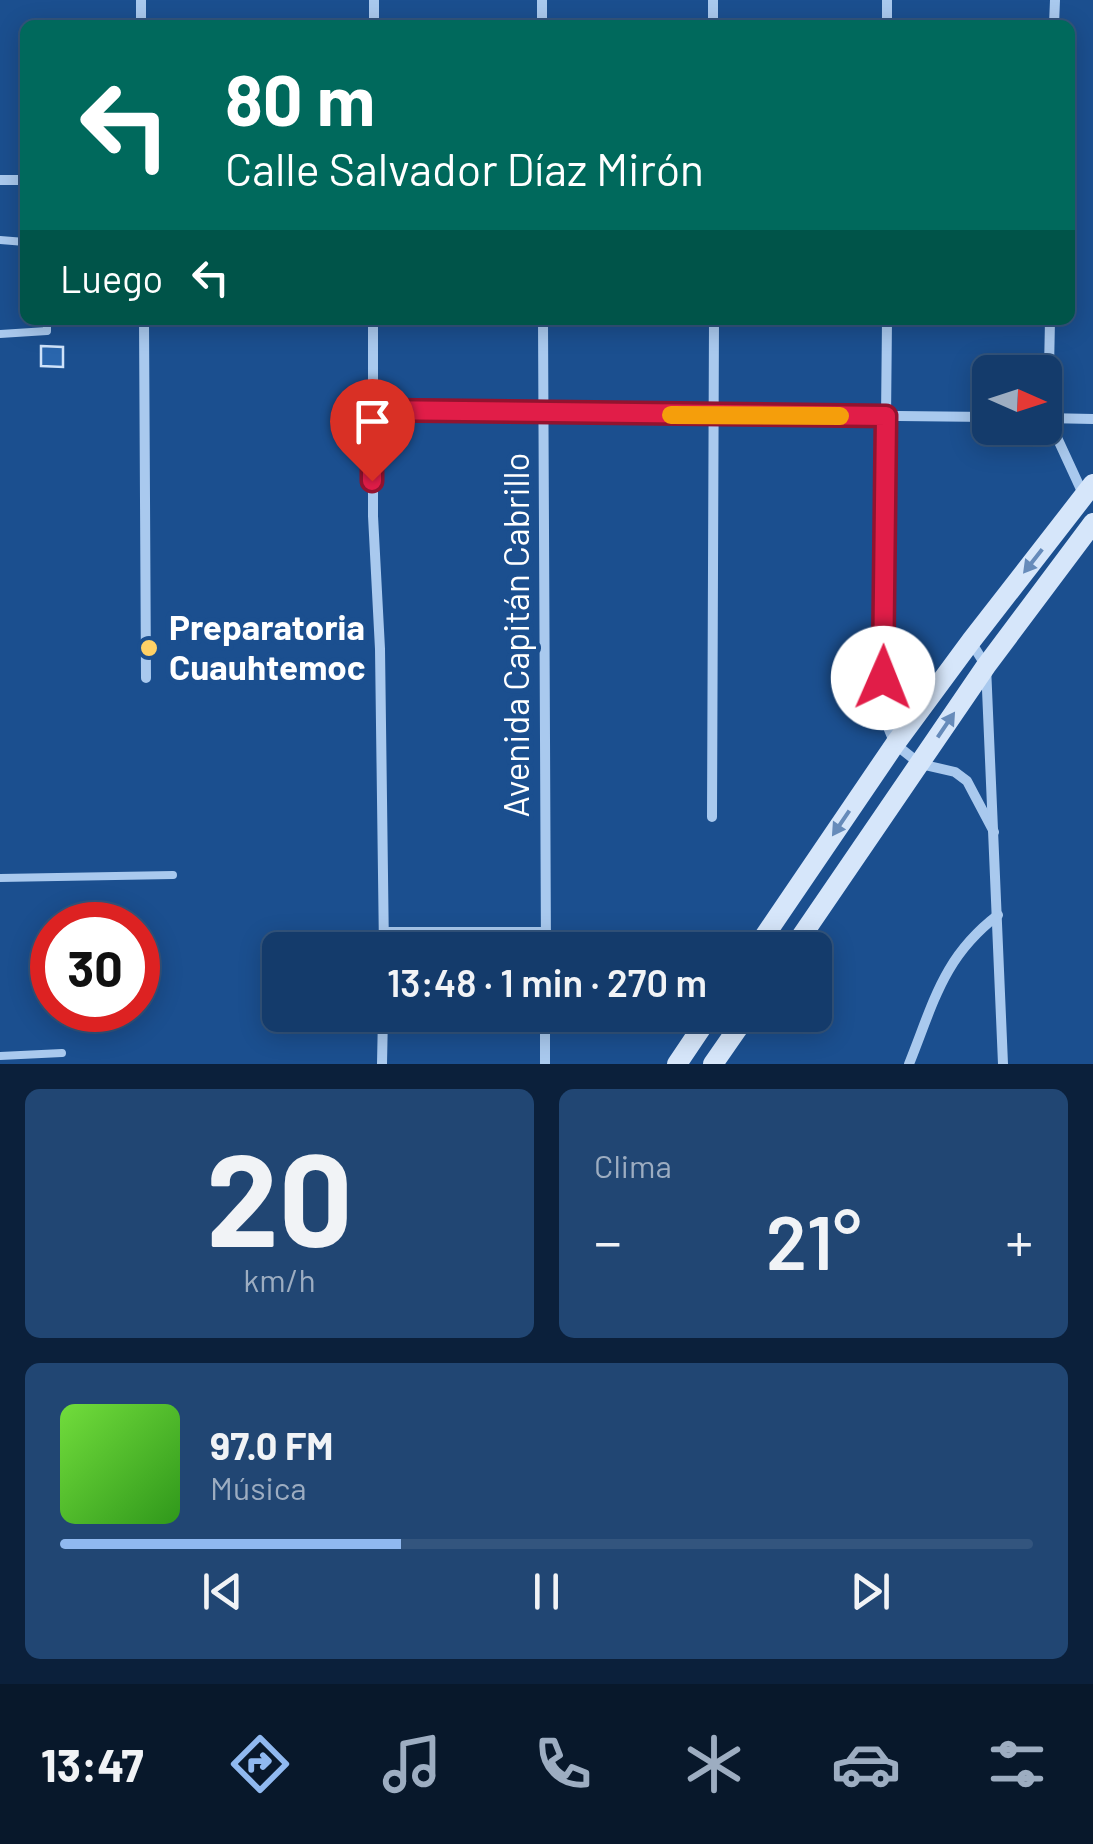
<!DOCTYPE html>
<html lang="es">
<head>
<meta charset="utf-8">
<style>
	:root { --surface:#143b6b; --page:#214673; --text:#f1f3f6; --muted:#9dadc1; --line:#33557e; --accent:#90b9f0 }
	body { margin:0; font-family:Barlow,sans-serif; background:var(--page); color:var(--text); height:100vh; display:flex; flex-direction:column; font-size:38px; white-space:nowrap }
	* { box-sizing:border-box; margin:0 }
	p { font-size:32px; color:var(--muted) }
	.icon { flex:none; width:55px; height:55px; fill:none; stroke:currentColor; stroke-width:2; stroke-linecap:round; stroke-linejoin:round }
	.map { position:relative; height:1064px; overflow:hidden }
	.drawer { display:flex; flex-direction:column; gap:25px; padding:25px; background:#0b203b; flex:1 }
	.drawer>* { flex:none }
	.banner { position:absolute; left:20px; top:20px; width:1055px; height:305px; border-radius:15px; box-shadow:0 5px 25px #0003,0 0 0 2px var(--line); background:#00695c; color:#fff; overflow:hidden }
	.needle { width:65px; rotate:93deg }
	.tools { position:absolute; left:972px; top:355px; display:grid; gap:20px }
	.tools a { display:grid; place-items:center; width:90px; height:90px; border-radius:15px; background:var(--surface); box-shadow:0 5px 25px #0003,0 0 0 2px var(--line); font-size:50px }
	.speed { position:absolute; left:30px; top:902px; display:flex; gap:20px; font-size:50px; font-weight:700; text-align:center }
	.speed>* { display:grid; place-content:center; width:130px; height:130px; border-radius:50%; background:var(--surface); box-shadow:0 5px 25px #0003,0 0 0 2px var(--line); line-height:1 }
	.speed .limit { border:15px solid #d22; background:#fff; color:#111 }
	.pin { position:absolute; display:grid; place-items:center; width:85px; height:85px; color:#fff; margin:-102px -42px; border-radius:50% 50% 50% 0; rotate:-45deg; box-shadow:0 0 10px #0007 }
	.pin .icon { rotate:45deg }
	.me { position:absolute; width:110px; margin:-55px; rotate:1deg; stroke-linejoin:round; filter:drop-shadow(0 0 8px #0008) }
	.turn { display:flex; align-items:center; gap:35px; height:210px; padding:0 40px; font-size:45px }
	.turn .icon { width:130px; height:130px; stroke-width:2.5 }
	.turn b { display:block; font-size:70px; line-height:85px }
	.then { display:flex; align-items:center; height:95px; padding:0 40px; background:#0003; gap:20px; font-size:38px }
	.big { font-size:75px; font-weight:600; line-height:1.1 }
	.drawer .card { flex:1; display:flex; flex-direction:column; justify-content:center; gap:15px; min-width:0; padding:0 35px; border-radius:15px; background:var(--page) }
	.drawer .dial { align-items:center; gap:0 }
	.dial b { font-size:130px; line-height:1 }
	.song { display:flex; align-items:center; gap:30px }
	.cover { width:120px; height:120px; border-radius:15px; background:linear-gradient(135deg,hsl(100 70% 55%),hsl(110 70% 35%)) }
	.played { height:10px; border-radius:5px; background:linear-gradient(90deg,var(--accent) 35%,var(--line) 35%) }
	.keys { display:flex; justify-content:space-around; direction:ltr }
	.heat { display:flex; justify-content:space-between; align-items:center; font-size:55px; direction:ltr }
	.drawer .tiles { flex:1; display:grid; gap:25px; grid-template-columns:1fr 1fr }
	.card:last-child { grid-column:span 2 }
	.trip { position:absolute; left:262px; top:932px; width:570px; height:100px; border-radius:15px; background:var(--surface); box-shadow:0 5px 25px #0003,0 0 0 2px var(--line); font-weight:600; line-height:100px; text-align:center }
	.menu { display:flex; height:160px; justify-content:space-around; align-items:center; background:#08182b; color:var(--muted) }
	.menu .icon { width:70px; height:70px }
	.menu .active { color:var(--accent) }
	.menu b { font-size:45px; color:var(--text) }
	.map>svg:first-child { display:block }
	.building { fill:#2a66ad; stroke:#cfe3fa; stroke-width:2.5 }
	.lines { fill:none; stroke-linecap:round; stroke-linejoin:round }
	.lane { stroke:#a9c9ee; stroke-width:8 }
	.street { stroke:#a9c9ee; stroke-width:10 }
	.secondary { stroke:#d6e6fa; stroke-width:20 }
	.oneway { fill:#668bba }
	.route-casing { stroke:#92132f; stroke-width:25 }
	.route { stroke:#e11d48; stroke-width:18 }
	.slow { stroke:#f59e0b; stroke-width:18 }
	.poi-dot { fill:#ffd166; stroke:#1b4f8f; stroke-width:4 }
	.labels { text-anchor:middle; stroke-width:10; stroke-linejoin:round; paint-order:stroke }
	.poi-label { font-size:35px; font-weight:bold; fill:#fff; stroke:#1b4f8f; text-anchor:start }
	.street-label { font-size:35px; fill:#fff; stroke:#1b4f8f }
</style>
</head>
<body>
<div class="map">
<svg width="1093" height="1064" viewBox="0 0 1093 1064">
	<rect width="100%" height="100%" fill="#1b4f8f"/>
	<!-- building -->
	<path class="building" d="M 41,346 L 63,347 L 63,367 L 41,366 Z"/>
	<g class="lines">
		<!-- lane -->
		<g class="lane">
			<path d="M 0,240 L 25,242"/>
			<path d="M 0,334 L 47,331 L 47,320"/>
			<path d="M 0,878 L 173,875"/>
			<path d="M 0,1056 L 62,1053"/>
		</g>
		<!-- street -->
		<g class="street">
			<path d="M 141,0 L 141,25"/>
			<path d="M 542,0 L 542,25"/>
			<path d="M 713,0 L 713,25"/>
			<path d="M 374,25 L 374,0"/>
			<path d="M 887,25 L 887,0"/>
			<path d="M 1054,25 L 1055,0"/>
			<path d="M 0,180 L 25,180"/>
			<path d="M 144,320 L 146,678"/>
			<path d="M 373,320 L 373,516 L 380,649 L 384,950"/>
			<path d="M 543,320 L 546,950"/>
			<path d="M 887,320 L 883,715 L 895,744 L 920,764 L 955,772 L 967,781 L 994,832"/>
			<path d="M 1050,320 L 1048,418 L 1084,496"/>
			<path d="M 372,410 L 990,417"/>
			<path d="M 1045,418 L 1093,419"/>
			<path d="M 971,642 L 986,666 L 1003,1064"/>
			<path d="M 712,817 L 714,320"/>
			<path d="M 384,932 L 546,932"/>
			<path d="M 382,1064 L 383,1015"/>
			<path d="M 545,1064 L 545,1015"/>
			<path d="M 909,1064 C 934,1002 943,957 998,915"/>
		</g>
		<!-- secondary -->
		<g class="secondary">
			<path d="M 755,950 L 895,744 L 971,641 L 1093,484"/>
			<path d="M 792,950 L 986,666 L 1093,523"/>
			<path d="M 677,1064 L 710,1015"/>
			<path d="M 713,1064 L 747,1015"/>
		</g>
	</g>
	<!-- one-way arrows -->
	<defs><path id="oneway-solid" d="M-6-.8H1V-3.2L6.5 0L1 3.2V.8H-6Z" transform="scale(2.5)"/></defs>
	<g class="oneway">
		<use href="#oneway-solid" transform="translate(1033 561) rotate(128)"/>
		<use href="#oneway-solid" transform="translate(946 725) rotate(-56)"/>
		<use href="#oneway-solid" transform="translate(841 823) rotate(124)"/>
	</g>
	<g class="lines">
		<defs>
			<path id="route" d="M 372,481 L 372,410 L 886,416 L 883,678"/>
		</defs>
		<!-- route casing -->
		<use href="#route" class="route-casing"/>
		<!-- route -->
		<use href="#route" class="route"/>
		<!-- slow -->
		<path class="slow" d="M 671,415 L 840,416"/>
	</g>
	<!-- markers -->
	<circle class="poi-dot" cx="149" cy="648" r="10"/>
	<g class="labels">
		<!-- poi labels -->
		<g class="poi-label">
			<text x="169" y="640">Preparatoria<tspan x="169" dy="40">Cuauhtemoc</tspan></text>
		</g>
		<!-- street labels -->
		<g class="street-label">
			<text transform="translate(517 635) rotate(-90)" y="12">Avenida Capitán Cabrillo</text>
		</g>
	</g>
</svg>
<div class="tools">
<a><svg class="needle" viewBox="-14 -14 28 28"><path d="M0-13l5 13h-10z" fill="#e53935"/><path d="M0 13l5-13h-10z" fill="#9dadc1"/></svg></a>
</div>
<div class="speed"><div class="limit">30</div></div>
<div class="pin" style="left:372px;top:481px;background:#d93025"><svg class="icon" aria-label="arrive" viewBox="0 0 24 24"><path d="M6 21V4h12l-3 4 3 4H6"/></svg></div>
<svg class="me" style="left:883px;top:678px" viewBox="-20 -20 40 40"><circle r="19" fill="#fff"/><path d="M0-13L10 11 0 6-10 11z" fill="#e11d48"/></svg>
<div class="trip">13:48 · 1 min · 270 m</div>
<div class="banner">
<div class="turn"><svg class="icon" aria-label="left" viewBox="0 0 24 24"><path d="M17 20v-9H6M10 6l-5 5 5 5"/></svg><div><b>80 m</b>Calle Salvador Díaz Mirón</div></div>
<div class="then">Luego<svg class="icon" aria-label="left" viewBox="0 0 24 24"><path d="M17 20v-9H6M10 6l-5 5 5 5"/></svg></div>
</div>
</div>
<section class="drawer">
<div class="tiles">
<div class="card dial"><b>20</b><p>km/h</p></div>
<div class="card"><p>Clima</p>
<div class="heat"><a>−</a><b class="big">21°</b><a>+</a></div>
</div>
<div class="card">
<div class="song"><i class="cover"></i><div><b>97.0 FM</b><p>Música</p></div></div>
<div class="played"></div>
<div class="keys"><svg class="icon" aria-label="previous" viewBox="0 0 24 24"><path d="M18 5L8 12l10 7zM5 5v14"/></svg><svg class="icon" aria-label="pause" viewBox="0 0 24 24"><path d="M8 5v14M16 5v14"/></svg><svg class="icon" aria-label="next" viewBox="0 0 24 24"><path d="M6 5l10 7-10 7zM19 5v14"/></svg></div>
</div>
</div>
</section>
<nav class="menu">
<b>13:47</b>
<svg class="icon active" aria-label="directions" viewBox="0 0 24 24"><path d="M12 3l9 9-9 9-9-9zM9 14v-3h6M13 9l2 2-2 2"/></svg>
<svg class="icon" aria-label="music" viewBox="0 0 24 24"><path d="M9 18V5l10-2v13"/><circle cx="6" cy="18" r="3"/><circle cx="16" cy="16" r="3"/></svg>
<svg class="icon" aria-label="phone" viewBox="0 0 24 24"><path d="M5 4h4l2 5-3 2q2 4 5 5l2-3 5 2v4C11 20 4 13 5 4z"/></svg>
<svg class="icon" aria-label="climate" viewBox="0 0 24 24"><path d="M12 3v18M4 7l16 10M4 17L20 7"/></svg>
<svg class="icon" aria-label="car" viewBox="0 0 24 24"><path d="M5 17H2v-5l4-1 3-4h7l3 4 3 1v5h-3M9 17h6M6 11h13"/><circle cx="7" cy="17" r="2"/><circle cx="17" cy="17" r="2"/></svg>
<svg class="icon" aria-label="filters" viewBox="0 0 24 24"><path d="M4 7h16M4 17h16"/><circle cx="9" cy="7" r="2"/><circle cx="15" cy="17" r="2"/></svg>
</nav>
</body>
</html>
